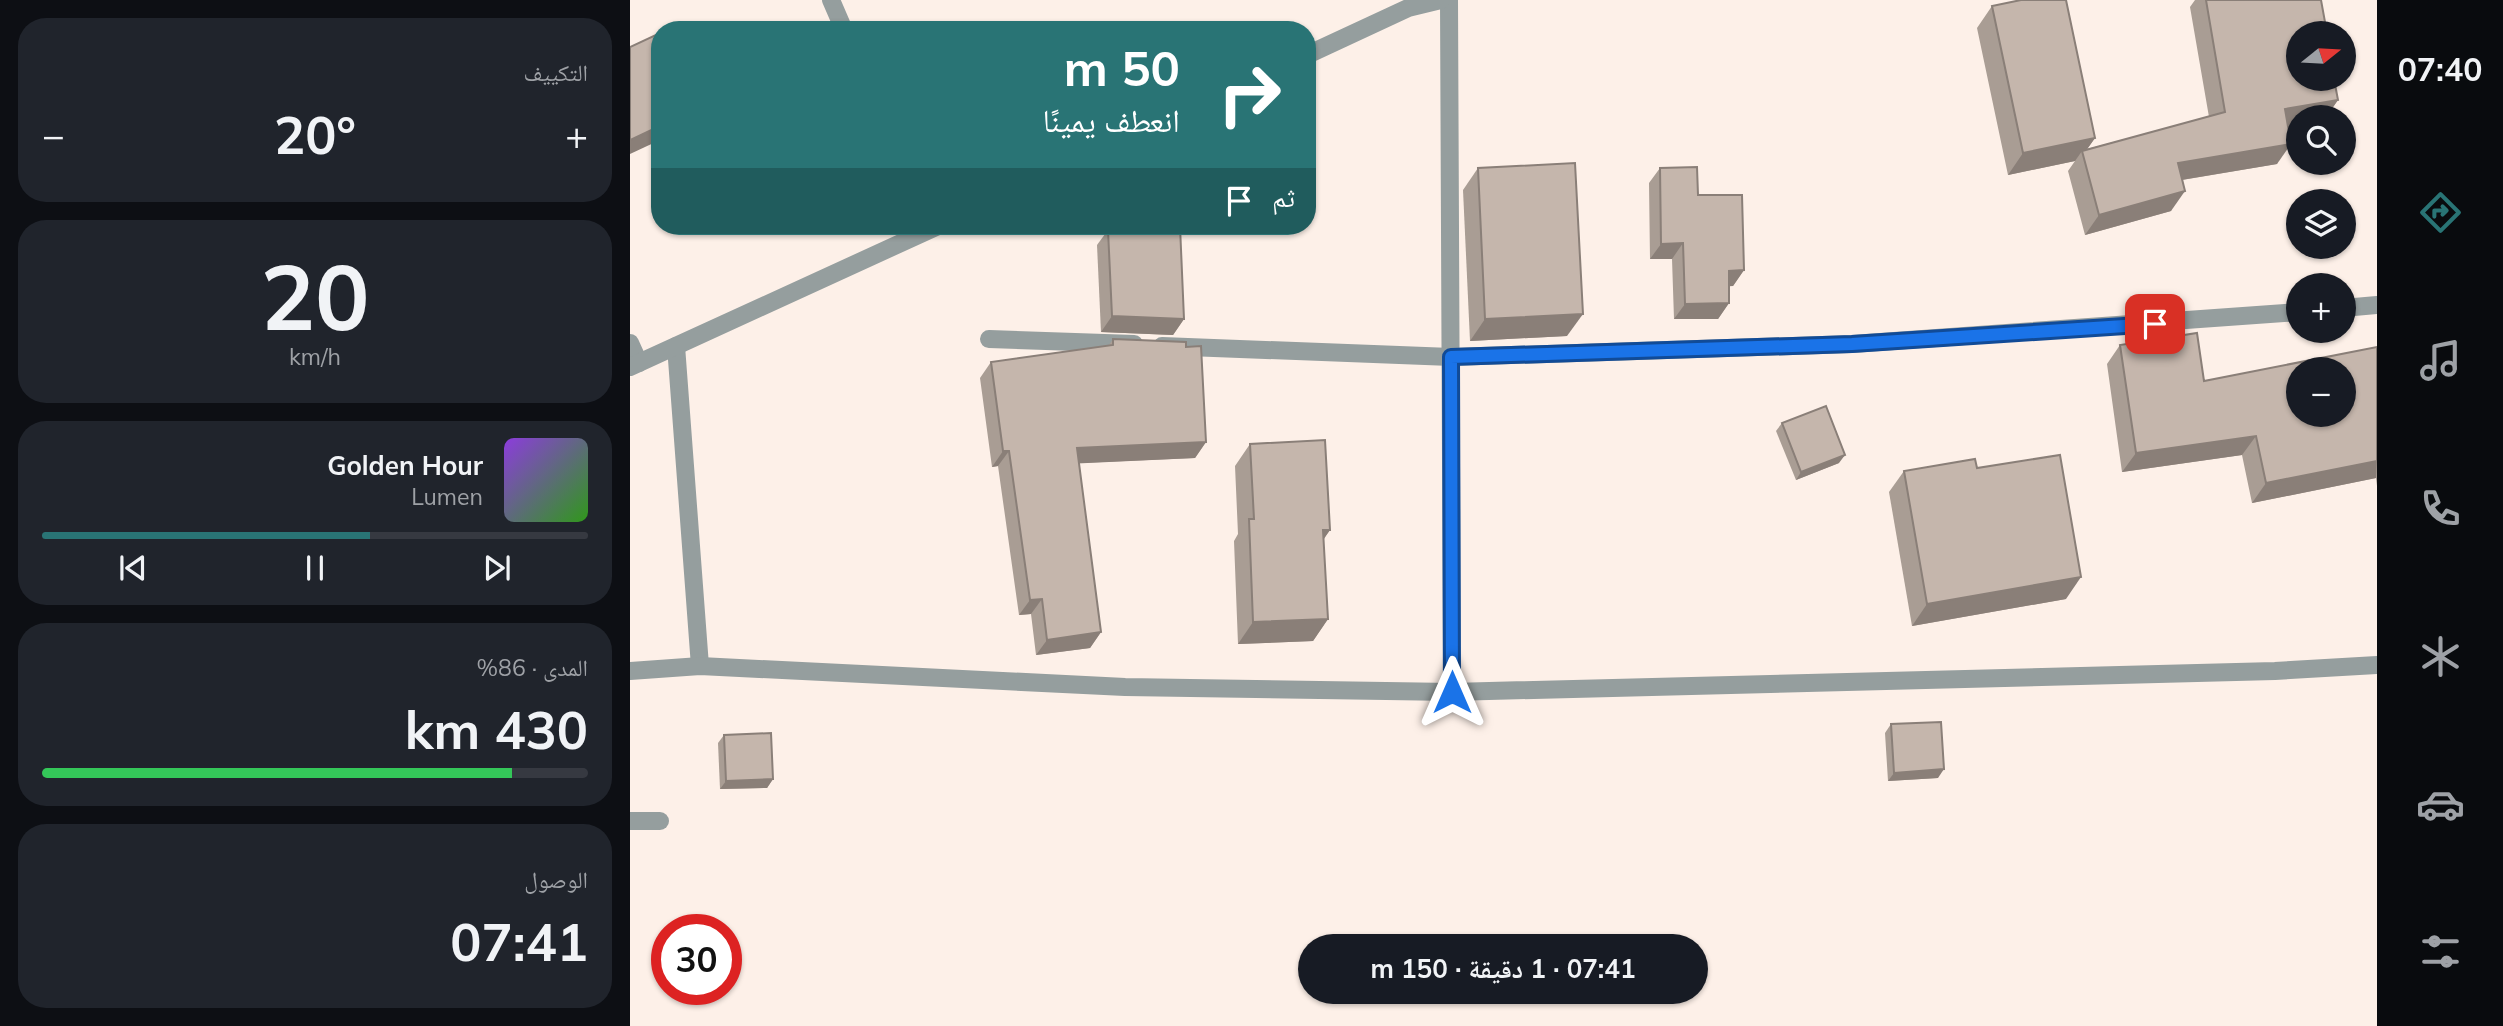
<!DOCTYPE html>
<html lang="ar">
<head>
<meta charset="utf-8">
<style>
	:root { --surface:#171b24; --page:#20242c; --text:#f1f3f6; --muted:#9ea1a6; --line:#363941; --accent:#297475 }
	body { margin:0; font-family:Mulish,"Noto Naskh Arabic",sans-serif; background:var(--page); color:var(--text); direction:rtl; height:100vh; display:flex; flex-direction:column; font-size:26px; white-space:nowrap }
	* { box-sizing:border-box; margin:0 }
	p { font-size:23px; color:var(--muted) }
	.icon { flex:none; width:38px; height:38px; fill:none; stroke:currentColor; stroke-width:2; stroke-linecap:round; stroke-linejoin:round }
	.map { position:relative; flex:1; overflow:hidden; direction:ltr }
	.details { display:flex; flex-direction:column; gap:18px; padding:18px; background:#0d0f14; width:630px }
	.details>* { flex:none }
	.top-card { position:absolute; left:21px; top:21px; width:665px; height:214px; border-radius:28px; box-shadow:0 2px 5px #0004; direction:rtl; background:#297475; color:#fff; overflow:hidden }
	.needle { width:46px; rotate:72deg }
	.fabs { position:absolute; left:1656px; top:21px; display:grid; gap:14px }
	.fabs a { display:grid; place-items:center; width:70px; height:70px; border-radius:50%; background:var(--surface); box-shadow:0 2px 5px #0004; font-size:35px }
	.speed { position:absolute; left:21px; top:914px; display:flex; gap:14px; font-size:35px; font-weight:700; text-align:center }
	.speed>* { display:grid; place-content:center; width:91px; height:91px; border-radius:50%; background:var(--surface); box-shadow:0 2px 5px #0004; line-height:1 }
	.speed .limit { border:10px solid #d22; background:#fff; color:#111 }
	.pin { position:absolute; display:grid; place-items:center; width:60px; height:60px; color:#fff; margin:-30px; border-radius:14px; box-shadow:0 4px 10px #0006 }
	.me { position:absolute; width:77px; margin:-38px; rotate:0deg; stroke-linejoin:round; filter:drop-shadow(0 0 5px #0008) }
	.turn { display:flex; align-items:center; gap:24px; height:147px; padding:0 21px; font-size:32px }
	.turn .icon { width:91px; height:91px; stroke-width:2.5 }
	.turn b { display:block; font-size:49px; line-height:60px }
	.then { display:flex; align-items:center; height:66px; padding:0 21px; background:#0003; gap:14px; font-size:26px }
	.big { font-size:52px; font-weight:700; line-height:1.1 }
	.details .tile { flex:1; display:flex; flex-direction:column; justify-content:center; gap:10px; min-width:0; padding:0 24px; border-radius:28px; background:var(--page) }
	.details .dial { align-items:center; gap:0 }
	.dial b { font-size:91px; line-height:1 }
	.song { display:flex; align-items:center; gap:21px }
	.cover { width:84px; height:84px; border-radius:10px; background:linear-gradient(135deg,hsl(270 70% 55%),hsl(110 70% 35%)) }
	.played { height:7px; border-radius:4px; background:linear-gradient(90deg,var(--accent) 60%,var(--line) 60%) }
	.keys { display:flex; justify-content:space-around; direction:ltr }
	.heat { display:flex; justify-content:space-between; align-items:center; font-size:38px; direction:ltr }
	.charge { height:10px; border-radius:5px; background:linear-gradient(90deg,#34c759 86%,var(--line) 0) }
	.trip { position:absolute; left:668px; top:934px; width:410px; height:70px; border-radius:35px; background:var(--surface); box-shadow:0 2px 5px #0004; font-weight:700; line-height:70px; text-align:center; direction:rtl }
	main { display:flex; flex:1; min-height:0 }
	.tab-bar { display:flex; flex-direction:column; width:126px; justify-content:space-around; align-items:center; background:#090b0e; color:var(--muted) }
	.tab-bar .icon { width:49px; height:49px }
	.tab-bar .selected { color:var(--accent) }
	.tab-bar b { font-size:32px; color:var(--text) }
	.map>svg:first-child { display:block }
	.lines { fill:none; stroke-linecap:round; stroke-linejoin:round }
	.service { stroke:#959e9e; stroke-width:18 }
	.minor { stroke:#959e9e; stroke-width:18 }
	.wall { fill:#a99d94 }
	.shaded-wall { fill:#8a7f78 }
	.building { fill:#c5b6ac; stroke:#8a7f78; stroke-width:2; fill-rule:evenodd }
	.route-casing { stroke:#114b97; stroke-width:18 }
	.route { stroke:#1a73e8; stroke-width:12 }
</style>
</head>
<body>
<main>
<nav class="tab-bar">
<b>07:40</b>
<svg class="icon selected" aria-label="directions" viewBox="0 0 24 24"><path d="M12 3l9 9-9 9-9-9zM9 14v-3h6M13 9l2 2-2 2"/></svg>
<svg class="icon" aria-label="music" viewBox="0 0 24 24"><path d="M9 18V5l10-2v13"/><circle cx="6" cy="18" r="3"/><circle cx="16" cy="16" r="3"/></svg>
<svg class="icon" aria-label="phone" viewBox="0 0 24 24"><path d="M5 4h4l2 5-3 2q2 4 5 5l2-3 5 2v4C11 20 4 13 5 4z"/></svg>
<svg class="icon" aria-label="climate" viewBox="0 0 24 24"><path d="M12 3v18M4 7l16 10M4 17L20 7"/></svg>
<svg class="icon" aria-label="car" viewBox="0 0 24 24"><path d="M5 17H2v-5l4-1 3-4h7l3 4 3 1v5h-3M9 17h6M6 11h13"/><circle cx="7" cy="17" r="2"/><circle cx="17" cy="17" r="2"/></svg>
<svg class="icon" aria-label="filters" viewBox="0 0 24 24"><path d="M4 7h16M4 17h16"/><circle cx="9" cy="7" r="2"/><circle cx="15" cy="17" r="2"/></svg>
</nav>
<div class="map">
<svg width="1747" height="1026" viewBox="0 0 1747 1026">
	<rect width="100%" height="100%" fill="#fdf0e8"/>
	<g class="lines">
		<!-- service -->
		<path class="service" d="M 0,821 L 30,821"/>
		<!-- minor -->
		<g class="minor">
			<path d="M 201,0 L 214,30"/>
			<path d="M 819,0 L 822,692"/>
			<path d="M 677,55 L 778,8 L 811,0"/>
			<path d="M 1713,308 L 1747,305"/>
			<path d="M 359,339 L 504,344"/>
			<path d="M 0,343 L 9,363"/>
			<path d="M 46,346 L 70,666"/>
			<path d="M 532,346 L 821,357 L 1222,344 L 1668,312"/>
			<path d="M 0,367 L 308,226"/>
			<path d="M 0,671 L 70,666 L 495,687 L 822,692 L 1645,671 L 1747,665"/>
		</g>
	</g>
	<!-- wall -->
	<g class="wall">
		<path d="M 1565,0 L 1691,0 L 1708,100 L 1696,117 L 1668,117 L 1668,125 L 1658,126 L 1647,164 L 1552,180 L 1541,211 L 1455,235 L 1438,171 L 1445,161 L 1378,175 L 1347,28 L 1362,6 L 1465,138 L 1457,149 L 1579,117 L 1560,7 Z"/>
		<path d="M 848,168 L 937,336 L 840,341 L 833,190 Z"/>
		<path d="M 1030,168 L 1068,195 L 1114,270 L 1103,286 L 1099,286 L 1099,303 L 1088,319 L 1044,319 L 1042,259 L 1020,259 L 1019,183 Z"/>
		<path d="M 478,230 L 554,319 L 543,335 L 471,332 L 467,245 Z"/>
		<path d="M 483,339 L 556,347 L 576,442 L 565,458 L 449,463 L 471,632 L 460,648 L 406,655 L 401,614 L 389,615 L 368,466 L 362,467 L 350,378 L 361,362 L 479,345 Z"/>
		<path d="M 1490,345 L 1574,381 L 1747,347 L 1747,486 L 1746,478 L 1622,503 L 1612,455 L 1492,472 L 1477,364 Z"/>
		<path d="M 1152,423 L 1209,463 L 1166,480 L 1146,431 Z"/>
		<path d="M 620,444 L 700,530 L 693,539 L 698,619 L 683,641 L 608,644 L 604,541 L 608,534 L 605,466 Z"/>
		<path d="M 1347,468 L 1436,599 L 1282,626 L 1259,492 L 1274,471 Z"/>
		<path d="M 1261,724 L 1308,778 L 1258,781 L 1255,733 Z"/>
		<path d="M 94,735 L 143,779 L 137,788 L 90,789 L 88,743 Z"/>
	</g>
	<!-- shaded-wall -->
	<g class="shaded-wall">
		<path d="M 1708,100 L 1696,117 L 1668,117 L 1668,125 L 1641,129 L 1655,109 Z"/>
		<path d="M 30,126 L 30,140 L 0,154 L 0,140 Z"/>
		<path d="M 1465,138 L 1453,155 L 1452,151 L 1445,161 L 1378,175 L 1393,153 Z"/>
		<path d="M 1661,144 L 1647,164 L 1533,183 L 1548,163 Z"/>
		<path d="M 1555,191 L 1541,211 L 1455,235 L 1469,215 Z"/>
		<path d="M 1053,243 L 1042,259 L 1020,259 L 1031,244 Z"/>
		<path d="M 1114,270 L 1103,286 L 1088,287 L 1099,271 Z"/>
		<path d="M 1099,303 L 1088,319 L 1044,319 L 1055,304 Z"/>
		<path d="M 953,314 L 937,336 L 840,341 L 855,319 Z"/>
		<path d="M 482,316 L 554,319 L 543,335 L 471,332 Z"/>
		<path d="M 1626,436 L 1612,455 L 1492,472 L 1506,453 Z"/>
		<path d="M 576,442 L 565,458 L 436,464 L 447,448 Z"/>
		<path d="M 373,451 L 379,451 L 368,466 L 362,467 Z"/>
		<path d="M 1215,455 L 1209,463 L 1166,480 L 1171,472 Z"/>
		<path d="M 1747,461 L 1746,478 L 1622,503 L 1636,483 Z"/>
		<path d="M 693,530 L 700,530 L 685,552 Z"/>
		<path d="M 1451,577 L 1436,599 L 1282,626 L 1297,604 Z"/>
		<path d="M 412,599 L 401,614 L 389,615 L 400,600 Z"/>
		<path d="M 698,619 L 683,641 L 608,644 L 623,622 Z"/>
		<path d="M 471,632 L 460,648 L 406,655 L 417,640 Z"/>
		<path d="M 1314,769 L 1308,778 L 1258,781 L 1264,773 Z"/>
		<path d="M 143,779 L 137,788 L 90,789 L 96,781 Z"/>
	</g>
	<!-- building -->
	<g class="building">
		<path d="M 1391,0 L 1436,0 L 1465,138 L 1393,153 L 1362,6 Z"/>
		<path d="M 1576,0 L 1691,0 L 1697,33 L 1668,33 L 1668,79 L 1704,79 L 1708,100 L 1655,109 L 1661,144 L 1548,163 L 1555,191 L 1469,215 L 1452,151 L 1595,112 Z"/>
		<path d="M 50,23 L 53,30 L 36,30 Z"/>
		<path d="M 30,33 L 30,126 L 0,140 L 0,47 Z"/>
		<path d="M 945,163 L 953,314 L 855,319 L 848,168 Z"/>
		<path d="M 1067,167 L 1068,195 L 1112,195 L 1114,270 L 1099,271 L 1099,303 L 1055,304 L 1053,243 L 1031,244 L 1030,168 Z"/>
		<path d="M 550,226 L 554,319 L 482,316 L 478,230 Z"/>
		<path d="M 1567,333 L 1574,381 L 1747,347 L 1747,461 L 1636,483 L 1626,436 L 1506,453 L 1490,345 ZM 1668,369 L 1713,369 L 1713,415 L 1668,415 Z"/>
		<path d="M 483,339 L 556,342 L 556,347 L 571,346 L 576,442 L 447,448 L 471,632 L 417,640 L 412,599 L 400,600 L 379,451 L 373,451 L 361,362 L 483,345 Z"/>
		<path d="M 1196,406 L 1215,455 L 1171,472 L 1152,423 Z"/>
		<path d="M 695,440 L 700,530 L 693,530 L 698,619 L 623,622 L 619,519 L 624,519 L 620,444 Z"/>
		<path d="M 1430,455 L 1451,577 L 1297,604 L 1274,471 L 1345,459 L 1347,468 Z"/>
		<path d="M 1311,722 L 1314,769 L 1264,773 L 1261,724 Z"/>
		<path d="M 141,733 L 143,779 L 96,781 L 94,735 Z"/>
	</g>
	<g class="lines">
		<defs>
			<path id="route" d="M 822,692 L 821,357 L 1222,344 L 1525,324"/>
		</defs>
		<!-- route casing -->
		<use href="#route" class="route-casing"/>
		<!-- route -->
		<use href="#route" class="route"/>
	</g>
</svg>
<div class="fabs">
<a><svg class="needle" viewBox="-14 -14 28 28"><path d="M0-13l5 13h-10z" fill="#e53935"/><path d="M0 13l5-13h-10z" fill="#9ea1a6"/></svg></a>
<a><svg class="icon" aria-label="search" viewBox="0 0 24 24"><circle cx="10" cy="10" r="6"/><path d="M15 15l6 6"/></svg></a>
<a><svg class="icon" aria-label="layers" viewBox="0 0 24 24"><path d="M12 4l9 5-9 5-9-5zM3 14l9 5 9-5"/></svg></a>
<a>+</a>
<a>−</a>
</div>
<div class="speed"><div class="limit">30</div></div>
<div class="pin" style="left:1525px;top:324px;background:#d93025"><svg class="icon" aria-label="arrive" viewBox="0 0 24 24"><path d="M6 21V4h12l-3 4 3 4H6"/></svg></div>
<svg class="me" style="left:822px;top:692px" viewBox="-20 -20 40 40"><path d="M0-17L14 15 0 8-14 15z" fill="#1a73e8" stroke="#fff" stroke-width="4"/></svg>
<div class="trip">07:41 · 1 دقيقة · 150 m</div>
<div class="top-card">
<div class="turn"><svg class="icon" aria-label="right" viewBox="0 0 24 24"><path d="M7 20v-9h11M14 6l5 5-5 5"/></svg><div><b>50 m</b>انعطف يمينًا</div></div>
<div class="then">ثم<svg class="icon" aria-label="arrive" viewBox="0 0 24 24"><path d="M6 21V4h12l-3 4 3 4H6"/></svg></div>
</div>
</div>
<section class="details">
<div class="tile"><p>التكييف</p>
<div class="heat"><a>−</a><b class="big">20°</b><a>+</a></div>
</div>
<div class="tile dial"><b>20</b><p>km/h</p></div>
<div class="tile">
<div class="song"><i class="cover"></i><div><b>Golden Hour</b><p>Lumen</p></div></div>
<div class="played"></div>
<div class="keys"><svg class="icon" aria-label="previous" viewBox="0 0 24 24"><path d="M18 5L8 12l10 7zM5 5v14"/></svg><svg class="icon" aria-label="pause" viewBox="0 0 24 24"><path d="M8 5v14M16 5v14"/></svg><svg class="icon" aria-label="next" viewBox="0 0 24 24"><path d="M6 5l10 7-10 7zM19 5v14"/></svg></div>
</div>
<div class="tile"><p>المدى · 86%</p><b class="big">430 km</b><div class="charge"></div></div>
<div class="tile"><p>الوصول</p><b class="big">07:41</b></div>
</section>
</main>
</body>
</html>
